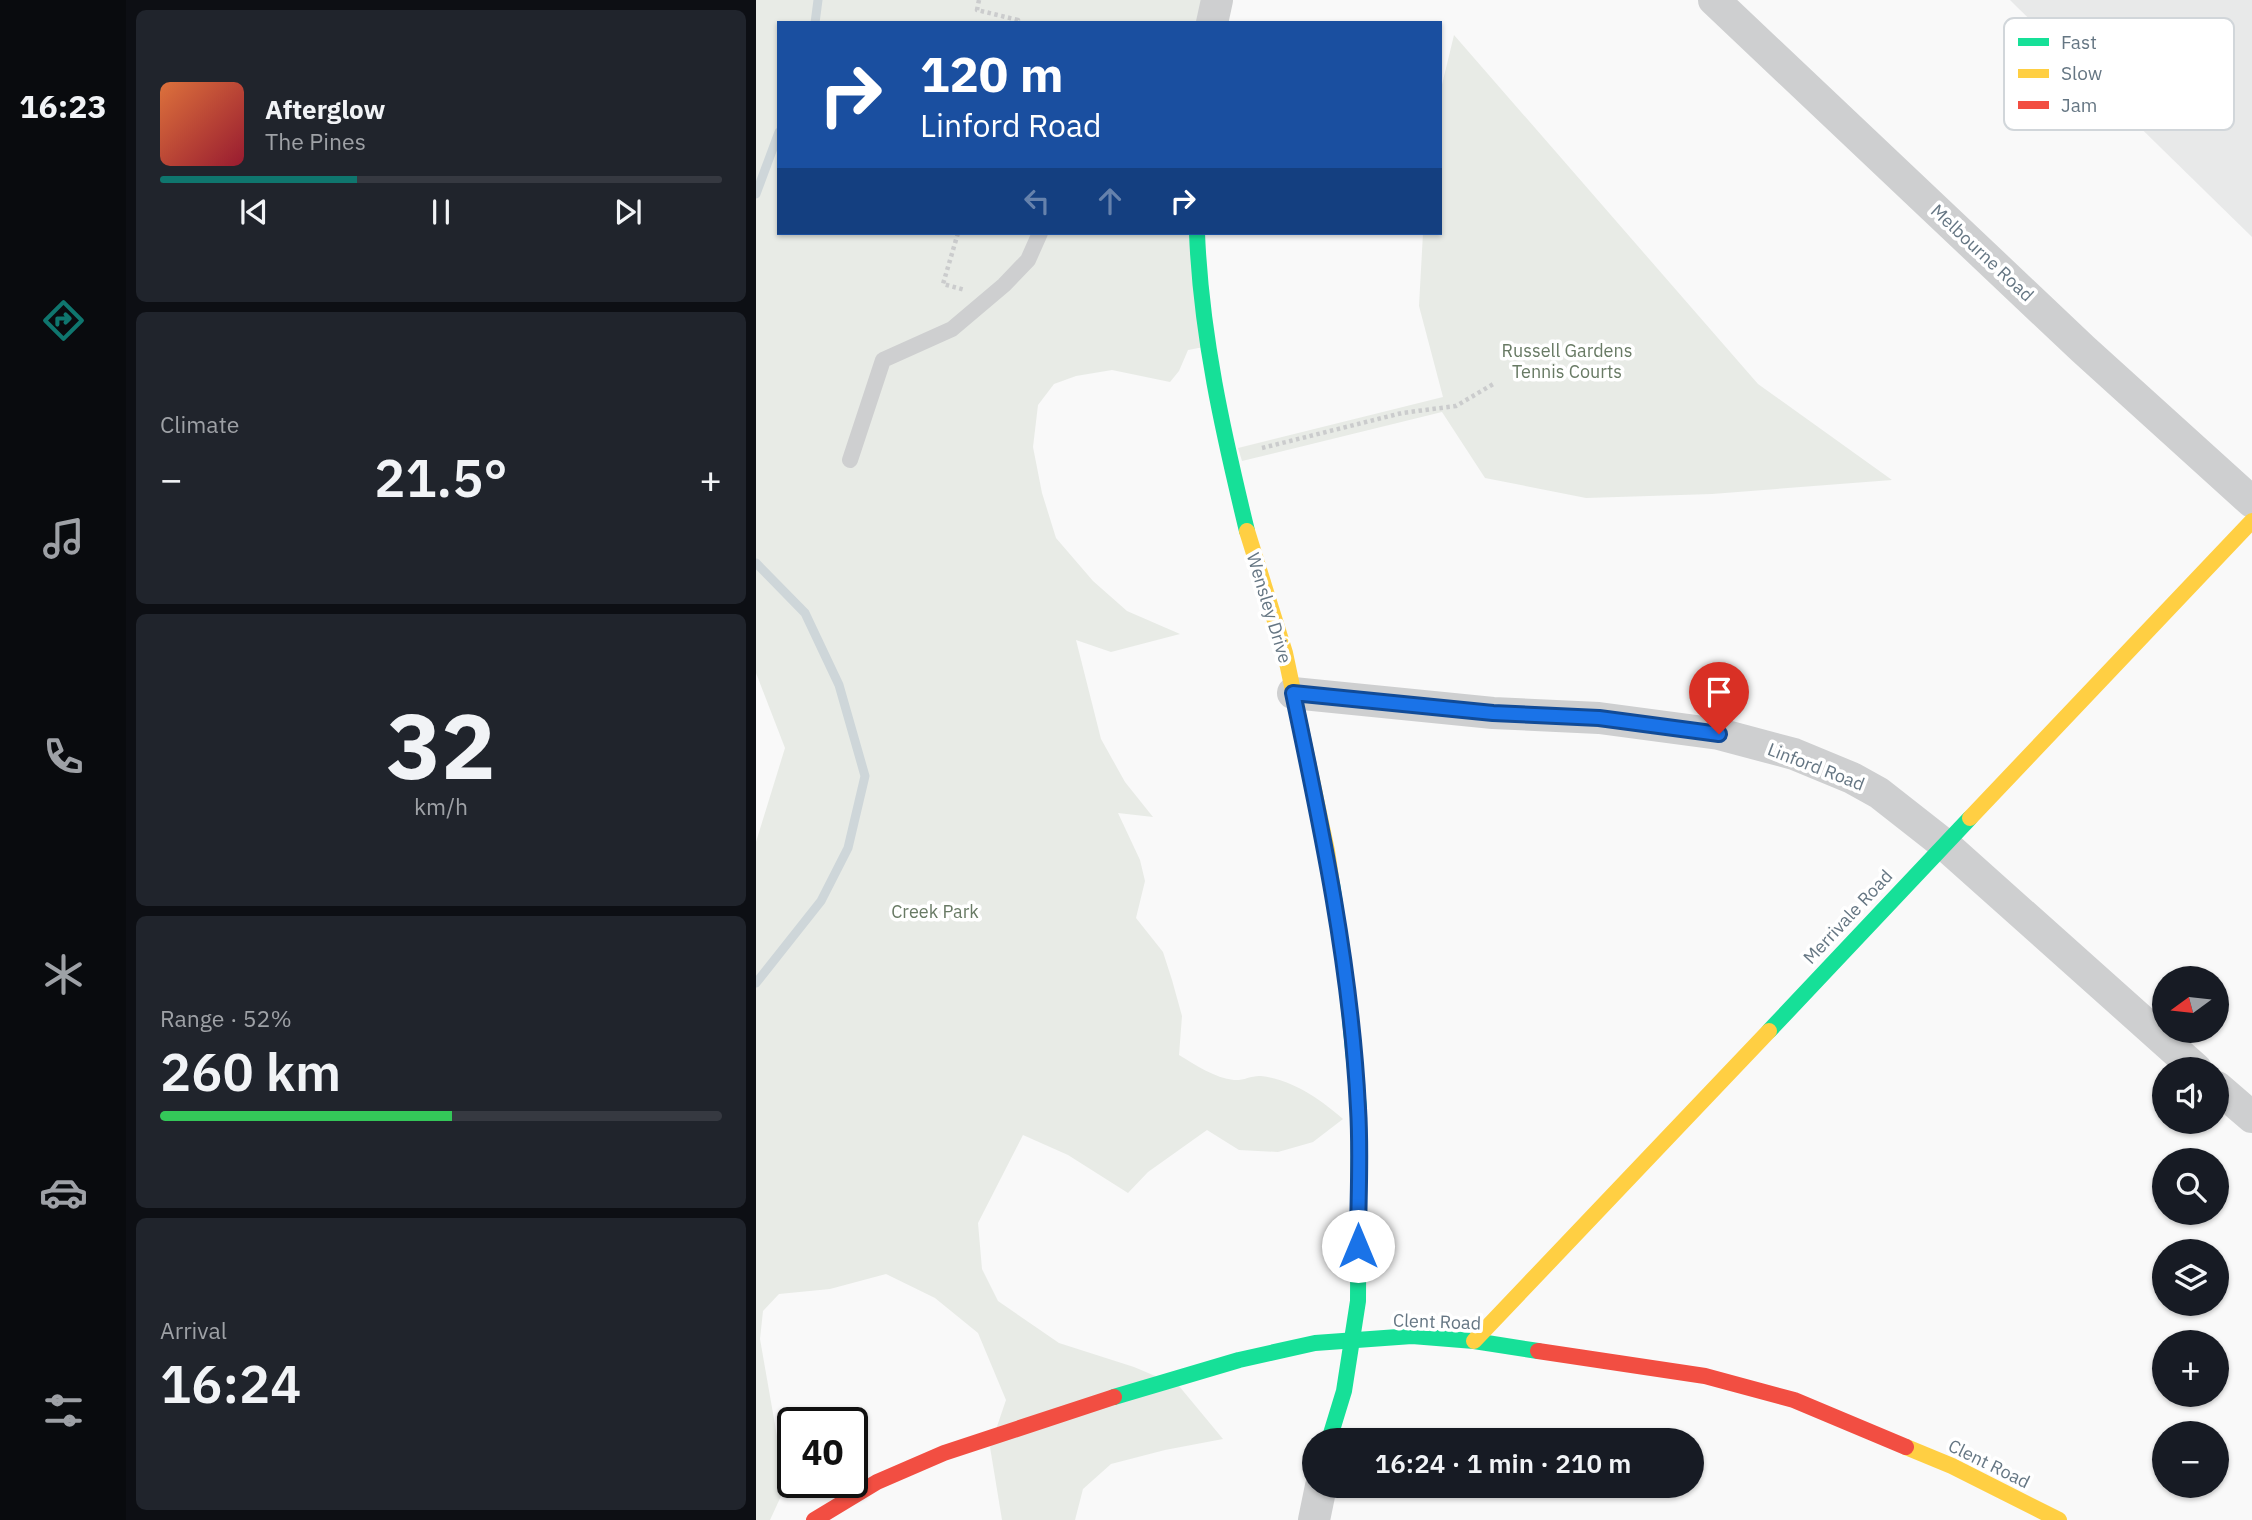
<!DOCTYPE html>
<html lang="en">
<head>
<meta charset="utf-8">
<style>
	:root { --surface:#171b24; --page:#20242c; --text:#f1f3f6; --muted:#9ea1a6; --line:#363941; --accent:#0f766e }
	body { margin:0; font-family:"IBM Plex Sans",sans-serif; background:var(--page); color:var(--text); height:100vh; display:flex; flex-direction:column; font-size:26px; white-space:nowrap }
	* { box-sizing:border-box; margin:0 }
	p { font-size:23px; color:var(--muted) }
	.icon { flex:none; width:38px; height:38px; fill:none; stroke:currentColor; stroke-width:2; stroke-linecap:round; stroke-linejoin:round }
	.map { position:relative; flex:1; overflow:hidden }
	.drawer { display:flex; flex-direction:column; gap:10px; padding:10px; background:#0d0f14; width:630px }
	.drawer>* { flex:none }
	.hud { position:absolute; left:21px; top:21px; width:665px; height:214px; border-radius:0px; box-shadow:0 2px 5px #0004; background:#1a4fa0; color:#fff; overflow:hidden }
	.needle { width:46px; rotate:255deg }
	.tools { position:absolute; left:1396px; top:966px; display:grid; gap:14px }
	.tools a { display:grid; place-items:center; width:77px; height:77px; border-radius:50%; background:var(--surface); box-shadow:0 2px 5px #0004; font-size:35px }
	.speed { position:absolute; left:21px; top:1407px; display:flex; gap:14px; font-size:35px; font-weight:700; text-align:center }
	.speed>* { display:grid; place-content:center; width:91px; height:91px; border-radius:50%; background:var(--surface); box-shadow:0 2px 5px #0004; line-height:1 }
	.speed .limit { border:4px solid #111; border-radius:10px; background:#fff; color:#111 }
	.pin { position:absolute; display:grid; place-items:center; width:60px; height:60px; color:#fff; margin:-72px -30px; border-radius:50% 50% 50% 0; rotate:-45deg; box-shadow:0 0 7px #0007 }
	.pin .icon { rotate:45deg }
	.me { position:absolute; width:77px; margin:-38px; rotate:0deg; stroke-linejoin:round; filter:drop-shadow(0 0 5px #0008) }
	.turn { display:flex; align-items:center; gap:24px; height:147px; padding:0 28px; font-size:32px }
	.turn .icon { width:91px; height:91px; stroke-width:2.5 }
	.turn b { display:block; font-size:49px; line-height:60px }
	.lanes { display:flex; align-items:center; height:66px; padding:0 28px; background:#0003; justify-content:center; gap:35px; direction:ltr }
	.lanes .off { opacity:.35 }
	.big { font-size:52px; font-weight:600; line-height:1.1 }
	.drawer .tile { flex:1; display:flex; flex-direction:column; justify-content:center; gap:10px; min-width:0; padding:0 24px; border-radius:10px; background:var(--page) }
	.drawer .dial { align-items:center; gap:0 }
	.dial b { font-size:91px; line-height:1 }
	.song { display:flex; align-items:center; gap:21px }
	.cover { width:84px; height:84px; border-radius:10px; background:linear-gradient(135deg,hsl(20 70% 55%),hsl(350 70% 35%)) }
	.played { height:7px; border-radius:4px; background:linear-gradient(90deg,var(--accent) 35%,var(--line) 35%) }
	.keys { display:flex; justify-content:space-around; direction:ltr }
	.heat { display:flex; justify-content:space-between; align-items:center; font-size:38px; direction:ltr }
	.charge { height:10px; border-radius:5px; background:linear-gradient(90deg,#34c759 52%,var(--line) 0) }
	.trip { position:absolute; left:546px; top:1428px; width:402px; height:70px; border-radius:35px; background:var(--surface); box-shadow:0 2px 5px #0004; font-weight:600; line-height:70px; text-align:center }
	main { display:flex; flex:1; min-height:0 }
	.tab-bar { display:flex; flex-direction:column; width:126px; justify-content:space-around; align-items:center; background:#090b0e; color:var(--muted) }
	.tab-bar .icon { width:49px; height:49px }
	.tab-bar .active { color:var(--accent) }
	.tab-bar b { font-size:32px; color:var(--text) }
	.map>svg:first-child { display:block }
	.built { fill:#e8e9e9 }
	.green { fill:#e8ebe6 }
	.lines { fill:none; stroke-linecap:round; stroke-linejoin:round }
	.stream { stroke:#ced6d9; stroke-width:9 }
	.path { stroke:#cbcccd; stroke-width:4.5; stroke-dasharray:3.5 3.5; stroke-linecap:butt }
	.lane { stroke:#cecfd0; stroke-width:16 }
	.street { stroke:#cecfd0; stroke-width:32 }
	.fast { stroke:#16e098; stroke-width:16 }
	.slow { stroke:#ffcf43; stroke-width:16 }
	.jam { stroke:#f24e42; stroke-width:16 }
	.route-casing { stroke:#114b97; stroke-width:18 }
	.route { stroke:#1a73e8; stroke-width:12 }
	.labels { text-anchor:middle; stroke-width:7; stroke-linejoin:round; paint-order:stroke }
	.street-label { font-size:18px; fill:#657683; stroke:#fff }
	.park-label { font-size:18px; fill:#687a64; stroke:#fff }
	.key { fill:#fff; stroke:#d1d6da; stroke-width:2 }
	.key-label { font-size:19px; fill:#657683 }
</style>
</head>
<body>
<main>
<nav class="tab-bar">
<b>16:23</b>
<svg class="icon active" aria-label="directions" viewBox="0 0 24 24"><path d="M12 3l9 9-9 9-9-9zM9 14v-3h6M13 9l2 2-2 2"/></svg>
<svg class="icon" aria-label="music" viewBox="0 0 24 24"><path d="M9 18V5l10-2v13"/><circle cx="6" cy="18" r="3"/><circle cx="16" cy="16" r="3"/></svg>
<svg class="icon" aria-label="phone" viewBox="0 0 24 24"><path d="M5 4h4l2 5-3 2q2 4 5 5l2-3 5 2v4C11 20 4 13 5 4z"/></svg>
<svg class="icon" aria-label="climate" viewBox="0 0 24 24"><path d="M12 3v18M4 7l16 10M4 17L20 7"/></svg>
<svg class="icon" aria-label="car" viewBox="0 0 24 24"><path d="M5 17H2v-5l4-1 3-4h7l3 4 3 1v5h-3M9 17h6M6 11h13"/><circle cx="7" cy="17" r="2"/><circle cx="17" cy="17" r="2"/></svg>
<svg class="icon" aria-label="filters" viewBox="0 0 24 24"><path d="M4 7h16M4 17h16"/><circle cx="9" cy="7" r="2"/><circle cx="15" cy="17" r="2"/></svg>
</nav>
<section class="drawer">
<div class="tile">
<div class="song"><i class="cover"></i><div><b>Afterglow</b><p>The Pines</p></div></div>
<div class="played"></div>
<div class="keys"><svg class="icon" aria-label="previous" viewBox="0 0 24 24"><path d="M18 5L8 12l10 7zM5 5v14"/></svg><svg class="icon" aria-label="pause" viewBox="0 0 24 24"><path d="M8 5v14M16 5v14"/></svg><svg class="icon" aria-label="next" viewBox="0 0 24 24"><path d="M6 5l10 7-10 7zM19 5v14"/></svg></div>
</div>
<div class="tile"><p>Climate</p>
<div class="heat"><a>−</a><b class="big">21.5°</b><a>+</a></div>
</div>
<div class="tile dial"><b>32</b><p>km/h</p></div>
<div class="tile"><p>Range · 52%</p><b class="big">260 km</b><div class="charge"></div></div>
<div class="tile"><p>Arrival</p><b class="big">16:24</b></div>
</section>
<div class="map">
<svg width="1496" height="1520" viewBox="0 0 1496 1520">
	<rect width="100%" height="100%" fill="#f9f9f9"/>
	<!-- built -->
	<path class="built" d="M 1254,0 L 1496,0 L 1496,237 L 1260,6 Z"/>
	<!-- green -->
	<g class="green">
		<path d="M 0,0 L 461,0 L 456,23 L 23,23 L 23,233 L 441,233 L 453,346 L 432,350 L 423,371 L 414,382 L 356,370 L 320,376 L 298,384 L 282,405 L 277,447 L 286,493 L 300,538 L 337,581 L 371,611 L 424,634 L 355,652 L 320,640 L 345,739 L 369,782 L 397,817 L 362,813 L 384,860 L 389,881 L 380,918 L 407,952 L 416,980 L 426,1016 L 423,1055 C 439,1065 459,1078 478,1080 C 487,1081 496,1075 505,1076 C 537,1080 564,1099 587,1119 L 557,1142 L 522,1152 L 483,1150 L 451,1130 L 392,1172 L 372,1193 L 312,1155 L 267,1135 L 222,1223 L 226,1269 L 242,1301 L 303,1343 L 378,1367 L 423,1386 L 467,1439 L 409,1450 L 355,1464 L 327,1489 L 319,1520 L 246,1520 L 234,1447 L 250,1400 L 222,1333 L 179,1298 L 130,1274 L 74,1289 L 23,1294 L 7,1311 L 4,1339 L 25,1459 L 26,1494 L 14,1520 L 0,1520 L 0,842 L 29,748 L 0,673 Z"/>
		<path d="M 698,35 L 1002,384 L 1136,480 L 956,494 L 830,498 L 729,478 L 686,412 L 486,461 L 482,448 L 687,397 L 663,306 L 667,233 L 684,233 L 684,93 Z"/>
	</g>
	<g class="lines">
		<!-- stream -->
		<g class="stream">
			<path d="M 59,23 L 62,0"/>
			<path d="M 0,194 L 23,132"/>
			<path d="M 0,563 L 49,613 L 83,685 L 109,776 L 92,848 L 65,901 L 0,983"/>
		</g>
		<!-- path -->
		<g class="path">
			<path d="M 223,0 L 221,10 L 262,20 L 261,23"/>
			<path d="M 202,233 L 187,284 L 209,290"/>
			<path d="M 506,448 L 646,413 L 700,406 L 739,383"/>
		</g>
		<!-- lane -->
		<path class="lane" d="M 94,460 L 127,360 L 196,329 L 248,285 L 272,260 L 284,233"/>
		<!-- street -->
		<g class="street">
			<path d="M 958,0 L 1327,349 L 1496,502"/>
			<path d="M 456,23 L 461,0"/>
			<path d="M 537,693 L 737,713 L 843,718 L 963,734 L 1038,754 L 1096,778 L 1123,793 L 1188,844 L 1440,1069"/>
			<path d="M 1461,1087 L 1496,1117"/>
			<path d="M 558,1520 L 565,1486"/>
		</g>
		<!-- fast -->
		<g class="fast">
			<path d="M 441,233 C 445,335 467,432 491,531"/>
			<path d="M 1013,1031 L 1214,818"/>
			<path d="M 358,1397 L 483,1360 L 559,1343 L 656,1336 L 718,1341 L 782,1351"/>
			<path d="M 573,1440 L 588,1391 L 602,1301 L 603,1109 L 590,979 L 576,884"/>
		</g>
		<!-- slow -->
		<g class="slow">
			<path d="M 491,531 L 529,653 L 571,851 L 576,884"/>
			<path d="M 1214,818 L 1496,521"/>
			<path d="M 718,1341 L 1013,1031"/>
			<path d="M 1150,1447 L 1196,1466 L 1303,1520"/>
		</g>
		<!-- jam -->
		<g class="jam">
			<path d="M 782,1351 L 949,1376 L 1038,1400 L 1150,1447"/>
			<path d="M 58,1520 L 121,1482 L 188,1453 L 358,1397"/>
		</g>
	</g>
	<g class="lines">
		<defs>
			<path id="route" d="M 602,1246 C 602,1201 605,1154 602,1108 C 595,968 566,830 537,693 L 737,713 L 843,718 L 963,734"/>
		</defs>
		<!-- route casing -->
		<use href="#route" class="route-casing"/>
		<!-- route -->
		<use href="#route" class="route"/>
	</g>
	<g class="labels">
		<!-- street labels -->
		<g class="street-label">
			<text transform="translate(1226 253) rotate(43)" y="6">Melbourne Road</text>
			<text transform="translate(513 608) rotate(73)" y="6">Wensley Drive</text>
			<text transform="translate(1060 767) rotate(21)" y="6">Linford Road</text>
			<text transform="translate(1092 917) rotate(-47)" y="6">Merrivale Road</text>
			<text transform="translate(681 1322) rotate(2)" y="6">Clent Road</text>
			<text transform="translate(1233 1464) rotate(26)" y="6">Clent Road</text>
		</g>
		<!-- park labels -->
		<g class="park-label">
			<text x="811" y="357">Russell Gardens<tspan x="811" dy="21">Tennis Courts</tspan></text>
			<text x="179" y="918">Creek Park</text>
		</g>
	</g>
	<!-- legend -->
	<rect x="1248" y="18" width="230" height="112" rx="10" class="key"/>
	<rect x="1262" y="38" width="31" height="8" fill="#16e098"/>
	<rect x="1262" y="69" width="31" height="9" fill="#ffcf43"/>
	<rect x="1262" y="101" width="31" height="8" fill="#f24e42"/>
	<g class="key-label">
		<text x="1305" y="49">Fast</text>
		<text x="1305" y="80">Slow</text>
		<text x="1305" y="112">Jam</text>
	</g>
</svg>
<div class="tools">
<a><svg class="needle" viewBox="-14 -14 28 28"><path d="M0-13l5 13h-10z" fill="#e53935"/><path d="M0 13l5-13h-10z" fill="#9ea1a6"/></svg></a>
<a><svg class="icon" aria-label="sound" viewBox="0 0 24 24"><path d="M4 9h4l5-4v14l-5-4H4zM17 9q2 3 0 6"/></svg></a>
<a><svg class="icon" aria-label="search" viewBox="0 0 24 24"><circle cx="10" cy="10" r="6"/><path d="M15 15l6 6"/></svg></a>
<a><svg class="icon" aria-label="layers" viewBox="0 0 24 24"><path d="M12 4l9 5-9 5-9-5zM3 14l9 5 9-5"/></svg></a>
<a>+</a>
<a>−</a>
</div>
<div class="speed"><div class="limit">40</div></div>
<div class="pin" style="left:963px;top:734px;background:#d93025"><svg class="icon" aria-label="arrive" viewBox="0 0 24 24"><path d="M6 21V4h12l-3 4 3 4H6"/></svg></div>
<svg class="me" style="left:602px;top:1246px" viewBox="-20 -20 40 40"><circle r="19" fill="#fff"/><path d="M0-13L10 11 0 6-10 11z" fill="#1a73e8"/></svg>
<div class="trip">16:24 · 1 min · 210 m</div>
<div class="hud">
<div class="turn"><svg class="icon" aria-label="right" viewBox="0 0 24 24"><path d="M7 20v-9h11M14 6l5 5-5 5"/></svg><div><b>120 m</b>Linford Road</div></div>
<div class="lanes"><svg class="icon off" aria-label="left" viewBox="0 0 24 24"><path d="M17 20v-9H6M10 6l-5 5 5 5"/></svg><svg class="icon off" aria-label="ahead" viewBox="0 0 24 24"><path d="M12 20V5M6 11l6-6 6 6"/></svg><svg class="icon" aria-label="right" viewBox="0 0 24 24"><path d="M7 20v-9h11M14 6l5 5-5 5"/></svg></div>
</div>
</div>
</main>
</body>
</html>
